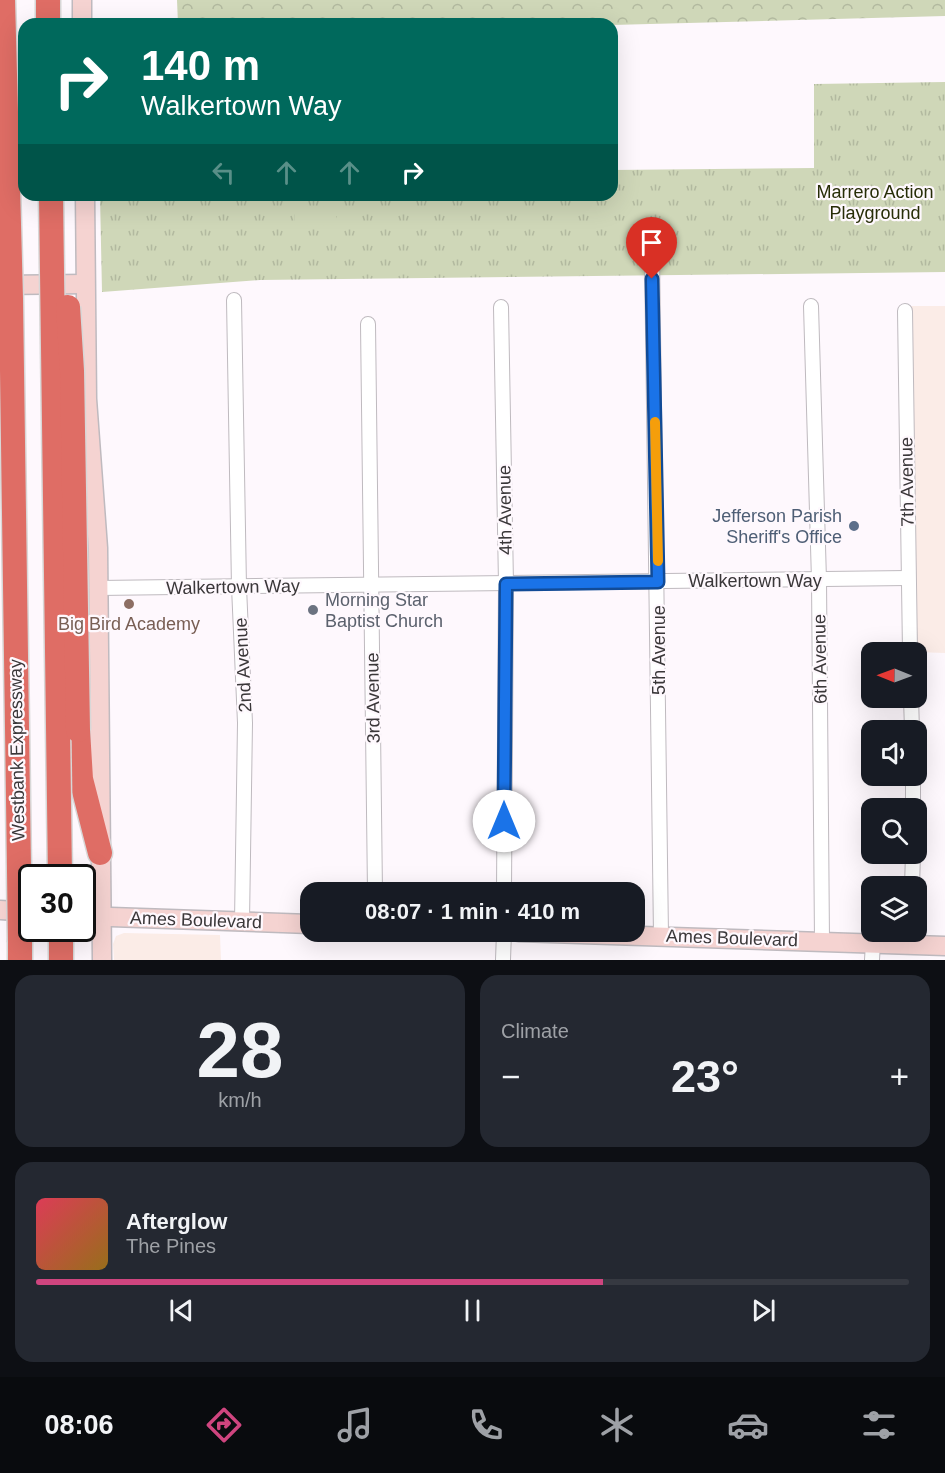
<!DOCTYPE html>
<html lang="en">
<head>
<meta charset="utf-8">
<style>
	:root { --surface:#171b24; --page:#242831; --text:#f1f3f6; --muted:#9ea1a6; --line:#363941; --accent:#cf457f }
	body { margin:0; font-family:Helvetica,sans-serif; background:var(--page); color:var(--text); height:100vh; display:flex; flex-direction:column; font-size:22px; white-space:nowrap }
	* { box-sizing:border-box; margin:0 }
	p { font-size:20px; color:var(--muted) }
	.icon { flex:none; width:33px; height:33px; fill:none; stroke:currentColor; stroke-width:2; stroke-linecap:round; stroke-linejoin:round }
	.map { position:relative; height:960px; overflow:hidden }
	.drawer { display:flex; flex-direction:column; gap:15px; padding:15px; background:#0d0f14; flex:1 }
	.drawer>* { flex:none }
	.hud { position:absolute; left:18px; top:18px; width:600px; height:183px; border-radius:18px; box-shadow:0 6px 24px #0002; background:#00695c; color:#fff; overflow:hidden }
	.needle { width:39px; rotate:271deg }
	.controls { position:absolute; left:861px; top:642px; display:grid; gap:12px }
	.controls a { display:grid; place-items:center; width:66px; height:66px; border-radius:12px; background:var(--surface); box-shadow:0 6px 24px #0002; font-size:30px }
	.speed { position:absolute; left:18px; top:864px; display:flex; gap:12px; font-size:30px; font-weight:700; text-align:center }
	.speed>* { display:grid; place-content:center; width:78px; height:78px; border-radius:50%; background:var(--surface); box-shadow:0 6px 24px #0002; line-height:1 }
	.speed .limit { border:3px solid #111; border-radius:9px; background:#fff; color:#111 }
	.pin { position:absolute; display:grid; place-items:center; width:51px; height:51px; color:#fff; margin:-62px -26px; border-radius:50% 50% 50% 0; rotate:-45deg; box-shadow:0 0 6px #0007 }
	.pin .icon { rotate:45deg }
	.me { position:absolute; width:66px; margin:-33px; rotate:0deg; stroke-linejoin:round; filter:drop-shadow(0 0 4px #0008) }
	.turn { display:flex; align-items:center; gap:21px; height:126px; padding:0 24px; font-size:27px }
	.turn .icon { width:78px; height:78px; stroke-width:2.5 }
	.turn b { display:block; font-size:42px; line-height:51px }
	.lanes { display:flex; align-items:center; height:57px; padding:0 24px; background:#0003; justify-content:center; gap:30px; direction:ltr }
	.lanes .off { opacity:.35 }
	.big { font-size:45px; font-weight:700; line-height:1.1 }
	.drawer .tile { flex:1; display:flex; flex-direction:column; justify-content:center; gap:9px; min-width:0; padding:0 21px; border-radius:18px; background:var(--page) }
	.drawer .dial { align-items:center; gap:0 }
	.dial b { font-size:78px; line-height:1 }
	.song { display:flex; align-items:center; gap:18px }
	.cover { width:72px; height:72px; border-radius:9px; background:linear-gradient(135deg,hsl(350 70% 55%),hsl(40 70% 35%)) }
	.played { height:6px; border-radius:3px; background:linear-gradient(90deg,var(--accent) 65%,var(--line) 65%) }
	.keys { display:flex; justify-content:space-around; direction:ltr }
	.heat { display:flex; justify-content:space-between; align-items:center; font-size:33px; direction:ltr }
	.drawer .tiles { flex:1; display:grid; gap:15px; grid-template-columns:1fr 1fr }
	.tile:last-child { grid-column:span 2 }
	.trip { position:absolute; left:300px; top:882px; width:345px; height:60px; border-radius:18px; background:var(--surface); box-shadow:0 6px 24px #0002; font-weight:700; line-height:60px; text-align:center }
	.tab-bar { display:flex; height:96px; justify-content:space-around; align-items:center; background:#090b0e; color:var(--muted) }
	.tab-bar .icon { width:42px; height:42px }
	.tab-bar .selected { color:var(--accent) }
	.tab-bar b { font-size:27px; color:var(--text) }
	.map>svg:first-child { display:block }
	.commercial { fill:#fbece7 }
	.forest { fill:url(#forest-crowns) }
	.park { fill:url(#park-tufts) }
	.pitch { fill:#cfd7b8 }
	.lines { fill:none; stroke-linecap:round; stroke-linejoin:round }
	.street-casing { stroke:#bfbabf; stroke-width:16 }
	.secondary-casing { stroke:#bfbabf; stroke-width:21 }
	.highway-casing { stroke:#d8d7d7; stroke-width:27 }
	.street { stroke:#fff; stroke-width:14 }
	.secondary { stroke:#f5d3d1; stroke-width:18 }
	.highway { stroke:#df6d65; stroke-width:24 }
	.highway-bridge-casing { stroke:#d8d7d7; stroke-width:27; stroke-linecap:butt }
	.highway-bridge { stroke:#df6d65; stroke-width:24 }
	.route-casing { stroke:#114b97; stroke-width:15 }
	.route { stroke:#1a73e8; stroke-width:10 }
	.slow { stroke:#f59e0b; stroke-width:10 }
	.service-dot { fill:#5c6f8a; stroke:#fef8fd; stroke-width:2 }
	.education-dot { fill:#8d6e63; stroke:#fef8fd; stroke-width:2 }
	.worship-dot { fill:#6b7280; stroke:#fef8fd; stroke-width:2 }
	.labels { text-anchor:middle; stroke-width:4.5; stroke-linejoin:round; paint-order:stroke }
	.park-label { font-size:18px; fill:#272d07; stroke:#fef8fd }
	.street-label { font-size:18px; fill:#3a3739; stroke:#fef8fd }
	.service-label { font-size:18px; fill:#4e5e75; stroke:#fef8fd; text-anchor:end }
	.worship-label { font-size:18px; fill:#5b616d; stroke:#fef8fd; text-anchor:start }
	.education-label { font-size:18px; fill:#785e54; stroke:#fef8fd }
</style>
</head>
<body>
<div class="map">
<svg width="945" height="960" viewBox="0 0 945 960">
	<defs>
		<pattern id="forest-crowns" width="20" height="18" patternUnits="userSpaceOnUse" patternTransform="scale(1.5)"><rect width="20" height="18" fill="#cfd7b8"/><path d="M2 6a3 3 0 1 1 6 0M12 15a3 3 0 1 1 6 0" fill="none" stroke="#b2b99f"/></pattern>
		<pattern id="park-tufts" width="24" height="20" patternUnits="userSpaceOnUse" patternTransform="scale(1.5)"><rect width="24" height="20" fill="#cfd7b8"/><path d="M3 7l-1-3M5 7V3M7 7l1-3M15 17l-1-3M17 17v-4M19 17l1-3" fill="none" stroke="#b2b99f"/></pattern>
	</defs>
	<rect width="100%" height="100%" fill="#fef8fd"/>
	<!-- commercial -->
	<g class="commercial">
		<path d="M 911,306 L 945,306 L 945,653 L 916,652 Z"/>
		<path d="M 124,933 L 220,935 L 221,960 L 114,960 L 113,944 L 116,936 Z"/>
	</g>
	<!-- forest -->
	<path class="forest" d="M 177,0 L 945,0 L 945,16 L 612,25 L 178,24 Z"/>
	<!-- park -->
	<path class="park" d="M 945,82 L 945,272 L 260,280 L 102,292 L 100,195 L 612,195 L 612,170 L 814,168 L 814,84 Z"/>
	<!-- pitch -->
	<path class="pitch" d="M 336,206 L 336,225 L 295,226 L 295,207 Z"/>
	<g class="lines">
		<defs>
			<g id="street">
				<path d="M 652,256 L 661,936"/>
				<path d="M 234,300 L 239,587 L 245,723 L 242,922"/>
				<path d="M 811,306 L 819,580 L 822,941"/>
				<path d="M 501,307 L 506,584 L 504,892"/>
				<path d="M 905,311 L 910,652"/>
				<path d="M 368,324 L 375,892"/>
				<path d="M 98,588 L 908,578"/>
				<path d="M 911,698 L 912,730"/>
				<path d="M 913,776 L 913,808"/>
				<path d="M 912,886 L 913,854"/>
				<path d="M 912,944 L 912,932"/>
				<path d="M 503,960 L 504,932"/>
				<path d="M 872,960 L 873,943"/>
			</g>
			<g id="secondary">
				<path d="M 82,0 L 82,24"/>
				<path d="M 0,81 L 24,80"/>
				<path d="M 85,195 L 87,399 L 98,548 L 102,960"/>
				<path d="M 0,285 L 85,284"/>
				<path d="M 0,910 L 31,912"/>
				<path d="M 82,916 L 310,924"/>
				<path d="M 519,932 L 945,946"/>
			</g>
			<g id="highway">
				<path d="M 48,0 L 48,24"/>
				<path d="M 78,730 L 81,779 L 100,853"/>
				<path d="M 61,928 L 61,960"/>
				<path d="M 20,942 L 20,960"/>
			</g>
		</defs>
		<!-- street casing -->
		<use href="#street" class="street-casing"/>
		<!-- secondary casing -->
		<use href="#secondary" class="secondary-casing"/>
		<!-- highway casing -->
		<use href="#highway" class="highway-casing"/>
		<!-- street -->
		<use href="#street" class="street"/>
		<!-- secondary -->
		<use href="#secondary" class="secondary"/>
		<!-- highway -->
		<use href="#highway" class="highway"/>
		<defs>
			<g id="highway-bridge">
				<path d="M 3,0 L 11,299 L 20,942"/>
				<path d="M 51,195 L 60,878"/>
				<path d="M 68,307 L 72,371 L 78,730"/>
			</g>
		</defs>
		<!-- highway-bridge casing -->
		<use href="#highway-bridge" class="highway-bridge-casing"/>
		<!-- highway-bridge -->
		<use href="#highway-bridge" class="highway-bridge"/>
	</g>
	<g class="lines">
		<defs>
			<path id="route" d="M 504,821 L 506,584 L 658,582 L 652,279"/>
		</defs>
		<!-- route casing -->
		<use href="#route" class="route-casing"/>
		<!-- route -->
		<use href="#route" class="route"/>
		<!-- slow -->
		<path class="slow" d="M 655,422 L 658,561"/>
	</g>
	<!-- markers -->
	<circle class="service-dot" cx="854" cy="526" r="6"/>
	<circle class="education-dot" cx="129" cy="604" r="6"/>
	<circle class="worship-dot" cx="313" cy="610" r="6"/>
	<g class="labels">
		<!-- park labels -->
		<g class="park-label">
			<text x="875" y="198">Marrero Action<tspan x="875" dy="21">Playground</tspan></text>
		</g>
		<!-- street labels -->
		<g class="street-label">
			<text transform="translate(907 482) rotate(-91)" y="6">7th Avenue</text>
			<text transform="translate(505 510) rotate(-91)" y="6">4th Avenue</text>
			<text x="755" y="587">Walkertown Way</text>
			<text transform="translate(233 587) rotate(-1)" y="6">Walkertown Way</text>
			<text transform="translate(659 650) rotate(-90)" y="6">5th Avenue</text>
			<text transform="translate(820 659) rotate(-91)" y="6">6th Avenue</text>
			<text transform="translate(243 665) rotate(-93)" y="6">2nd Avenue</text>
			<text transform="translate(373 698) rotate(-91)" y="6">3rd Avenue</text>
			<text transform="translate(17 750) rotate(-91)" y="6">Westbank Expressway</text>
			<text transform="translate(196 920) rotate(2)" y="6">Ames Boulevard</text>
			<text transform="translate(732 938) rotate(2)" y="6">Ames Boulevard</text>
		</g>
		<!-- service labels -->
		<g class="service-label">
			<text x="842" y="522">Jefferson Parish<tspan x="842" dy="21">Sheriff's Office</tspan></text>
		</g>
		<!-- worship labels -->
		<g class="worship-label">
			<text x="325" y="606">Morning Star<tspan x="325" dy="21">Baptist Church</tspan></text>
		</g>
		<!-- education labels -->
		<g class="education-label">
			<text x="129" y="630">Big Bird Academy</text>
		</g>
	</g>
</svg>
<div class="controls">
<a><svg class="needle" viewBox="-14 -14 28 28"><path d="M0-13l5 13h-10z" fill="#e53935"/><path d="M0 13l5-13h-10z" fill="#9ea1a6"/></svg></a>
<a><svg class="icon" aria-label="sound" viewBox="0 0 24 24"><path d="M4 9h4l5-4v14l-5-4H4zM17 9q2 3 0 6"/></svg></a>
<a><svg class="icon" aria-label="search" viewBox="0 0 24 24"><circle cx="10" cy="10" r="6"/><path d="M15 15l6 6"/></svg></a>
<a><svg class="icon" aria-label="layers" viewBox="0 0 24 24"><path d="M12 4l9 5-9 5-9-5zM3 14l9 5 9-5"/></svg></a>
</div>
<div class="speed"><div class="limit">30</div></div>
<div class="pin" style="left:652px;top:279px;background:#d93025"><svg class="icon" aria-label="arrive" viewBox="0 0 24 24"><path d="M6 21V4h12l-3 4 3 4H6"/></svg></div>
<svg class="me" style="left:504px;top:821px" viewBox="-20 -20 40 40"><circle r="19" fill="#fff"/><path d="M0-13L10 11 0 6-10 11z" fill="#1a73e8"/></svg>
<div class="trip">08:07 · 1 min · 410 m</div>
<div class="hud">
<div class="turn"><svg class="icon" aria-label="right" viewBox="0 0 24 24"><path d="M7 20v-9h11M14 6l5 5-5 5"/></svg><div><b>140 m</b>Walkertown Way</div></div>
<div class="lanes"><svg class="icon off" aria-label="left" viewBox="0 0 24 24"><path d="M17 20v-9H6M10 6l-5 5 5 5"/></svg><svg class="icon off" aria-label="ahead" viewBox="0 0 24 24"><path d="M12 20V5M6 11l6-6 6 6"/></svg><svg class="icon off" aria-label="ahead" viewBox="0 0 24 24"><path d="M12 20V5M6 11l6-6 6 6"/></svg><svg class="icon" aria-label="right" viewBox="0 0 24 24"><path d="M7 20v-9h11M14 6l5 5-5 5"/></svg></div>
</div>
</div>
<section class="drawer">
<div class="tiles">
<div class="tile dial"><b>28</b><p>km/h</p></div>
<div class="tile"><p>Climate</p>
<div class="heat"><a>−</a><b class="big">23°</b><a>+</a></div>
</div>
<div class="tile">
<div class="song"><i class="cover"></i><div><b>Afterglow</b><p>The Pines</p></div></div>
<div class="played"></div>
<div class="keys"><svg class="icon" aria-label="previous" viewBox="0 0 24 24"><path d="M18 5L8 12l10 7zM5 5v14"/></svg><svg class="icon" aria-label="pause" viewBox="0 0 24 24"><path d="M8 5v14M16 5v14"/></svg><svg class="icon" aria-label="next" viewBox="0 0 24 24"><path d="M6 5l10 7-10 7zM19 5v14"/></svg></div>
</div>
</div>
</section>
<nav class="tab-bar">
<b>08:06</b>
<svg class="icon selected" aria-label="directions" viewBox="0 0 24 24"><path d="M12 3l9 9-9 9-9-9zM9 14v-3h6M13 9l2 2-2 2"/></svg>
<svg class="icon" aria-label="music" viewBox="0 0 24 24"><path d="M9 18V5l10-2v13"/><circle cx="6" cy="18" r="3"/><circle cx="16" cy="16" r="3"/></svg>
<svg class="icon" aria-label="phone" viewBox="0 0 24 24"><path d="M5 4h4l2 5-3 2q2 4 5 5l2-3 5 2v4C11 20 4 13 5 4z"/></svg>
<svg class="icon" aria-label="climate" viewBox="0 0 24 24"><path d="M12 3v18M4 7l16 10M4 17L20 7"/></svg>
<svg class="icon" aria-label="car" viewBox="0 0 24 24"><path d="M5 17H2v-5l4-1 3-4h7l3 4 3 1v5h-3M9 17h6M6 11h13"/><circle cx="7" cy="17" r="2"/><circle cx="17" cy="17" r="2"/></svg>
<svg class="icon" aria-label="filters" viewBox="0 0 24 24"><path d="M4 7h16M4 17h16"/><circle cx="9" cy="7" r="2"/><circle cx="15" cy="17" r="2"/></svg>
</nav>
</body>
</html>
